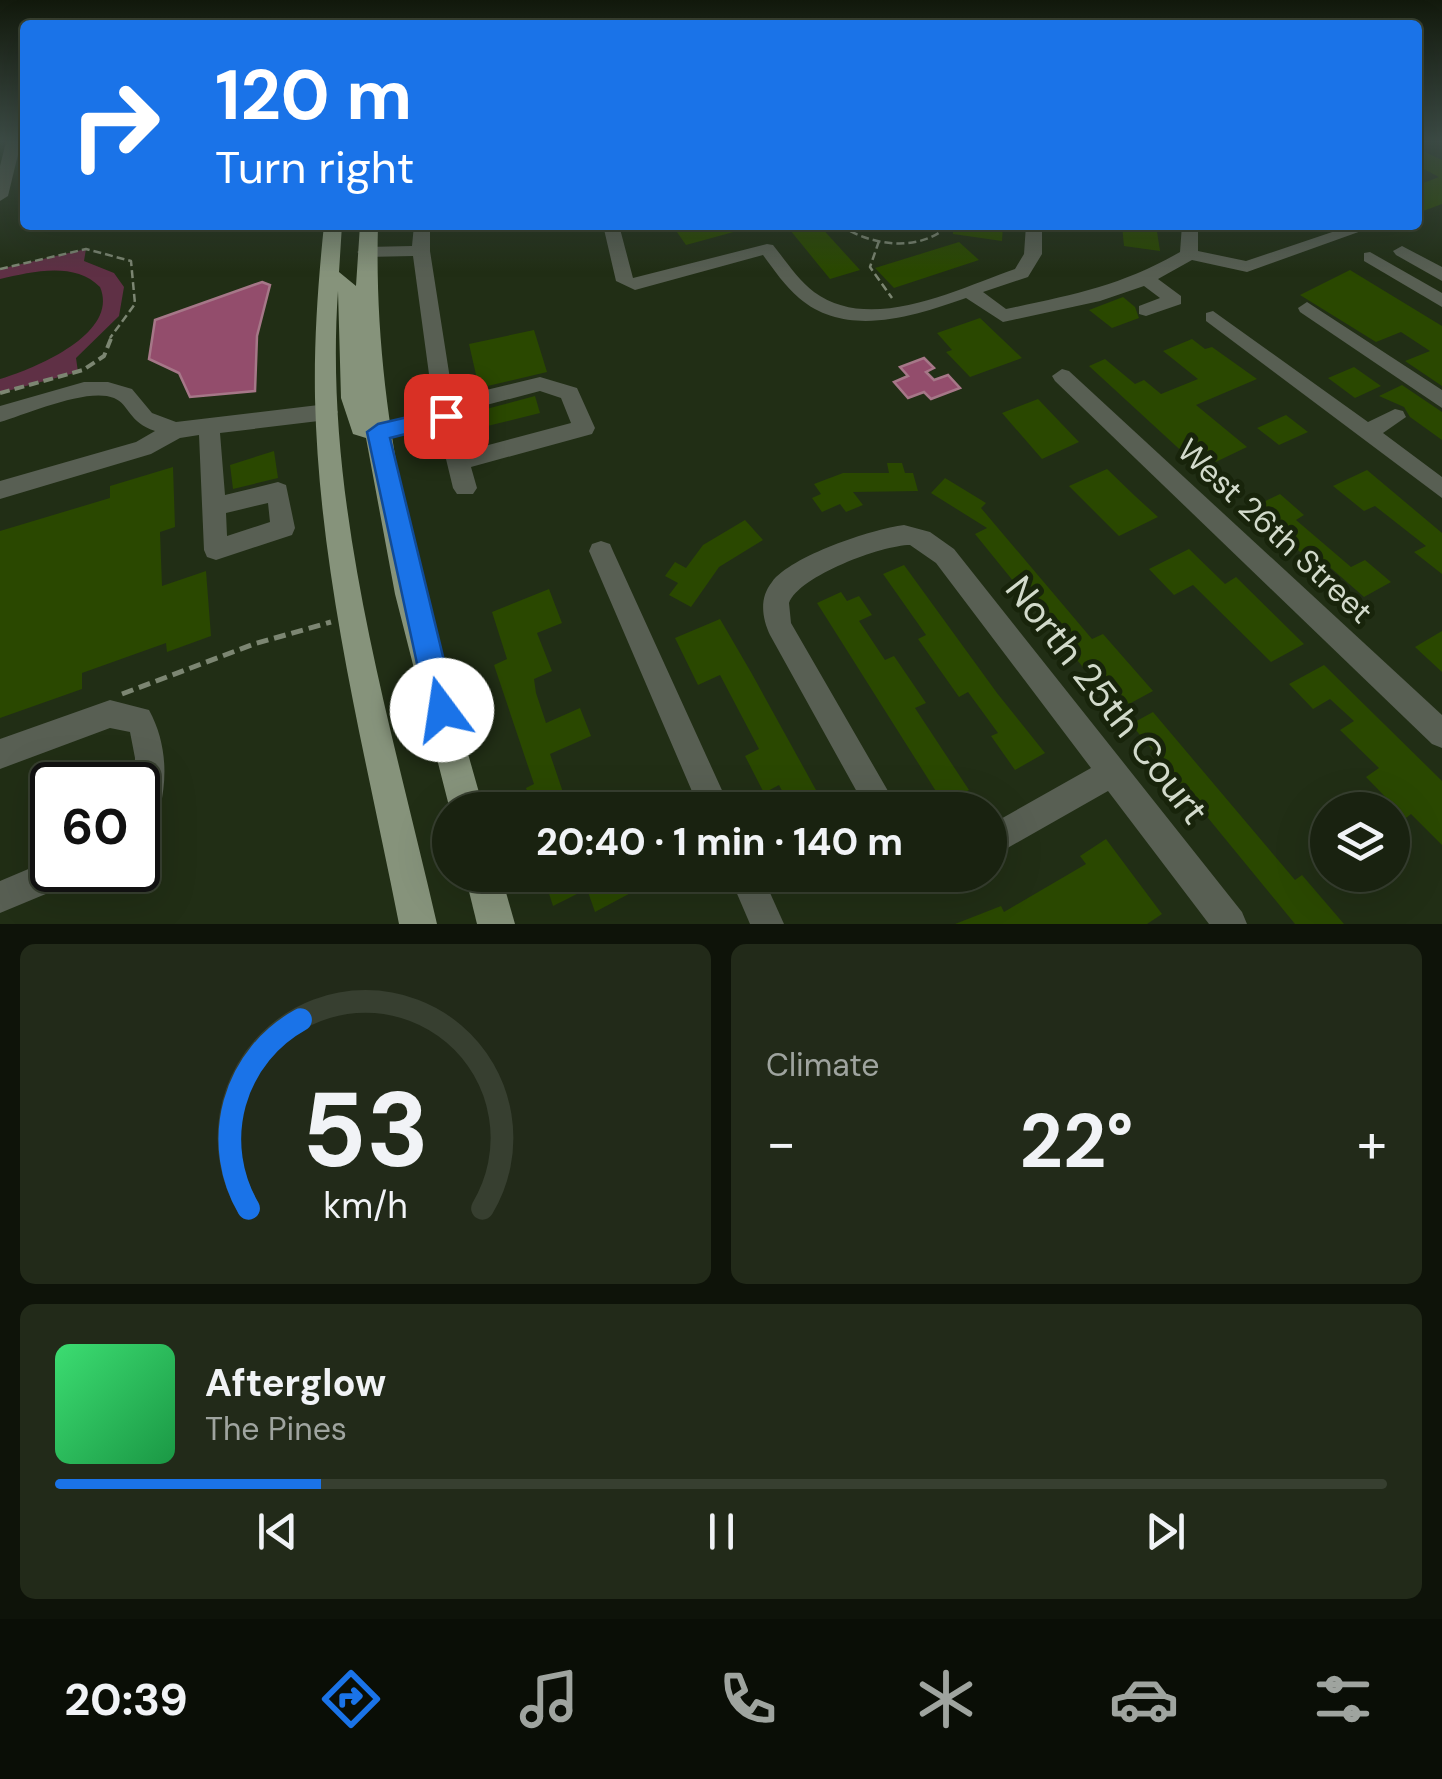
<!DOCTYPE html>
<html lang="en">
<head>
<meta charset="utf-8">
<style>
	:root { --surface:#192210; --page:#222a19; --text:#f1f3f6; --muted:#9fa49f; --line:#373f30; --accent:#1a73e8 }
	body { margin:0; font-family:"DM Sans",sans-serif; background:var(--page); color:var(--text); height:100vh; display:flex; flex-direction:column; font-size:38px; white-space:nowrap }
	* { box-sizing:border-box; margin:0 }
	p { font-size:32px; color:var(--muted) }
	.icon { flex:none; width:55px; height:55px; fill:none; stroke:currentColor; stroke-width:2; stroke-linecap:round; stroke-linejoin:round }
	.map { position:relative; height:924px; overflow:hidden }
	.panel { display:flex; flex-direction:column; gap:20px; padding:20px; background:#0e1309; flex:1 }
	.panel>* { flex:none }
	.guide { position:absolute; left:20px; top:20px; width:1402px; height:210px; border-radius:10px; box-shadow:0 10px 40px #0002,0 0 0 2px var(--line); background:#1a73e8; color:#fff; overflow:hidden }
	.tools { position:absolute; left:1310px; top:792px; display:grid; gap:20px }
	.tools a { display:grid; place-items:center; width:100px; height:100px; border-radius:50%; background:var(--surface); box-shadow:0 10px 40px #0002,0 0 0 2px var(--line); font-size:50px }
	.speed { position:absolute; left:30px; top:762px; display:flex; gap:20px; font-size:50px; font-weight:700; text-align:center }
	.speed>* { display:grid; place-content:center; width:130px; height:130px; border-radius:50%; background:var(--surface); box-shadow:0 10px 40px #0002,0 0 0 2px var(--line); line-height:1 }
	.speed .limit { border:5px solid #111; border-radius:15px; background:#fff; color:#111 }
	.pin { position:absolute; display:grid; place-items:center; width:85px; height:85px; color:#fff; margin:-42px; border-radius:20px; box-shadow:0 5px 15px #0006 }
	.me { position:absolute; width:110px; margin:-55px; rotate:346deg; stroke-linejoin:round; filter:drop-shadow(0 0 8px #0008) }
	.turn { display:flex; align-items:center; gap:35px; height:210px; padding:0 30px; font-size:45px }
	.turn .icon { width:130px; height:130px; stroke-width:2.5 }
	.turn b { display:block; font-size:70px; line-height:85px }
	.big { font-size:75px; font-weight:700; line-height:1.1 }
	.panel .card { flex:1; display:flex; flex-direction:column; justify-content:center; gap:15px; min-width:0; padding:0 35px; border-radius:15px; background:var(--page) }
	.panel .dial { align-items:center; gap:0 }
	.dial svg { height:260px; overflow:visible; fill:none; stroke:var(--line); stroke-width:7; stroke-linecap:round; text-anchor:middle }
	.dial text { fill:var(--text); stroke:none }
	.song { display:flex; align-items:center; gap:30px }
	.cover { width:120px; height:120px; border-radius:15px; background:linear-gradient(135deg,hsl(140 70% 55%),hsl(140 70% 35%)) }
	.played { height:10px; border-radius:5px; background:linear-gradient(90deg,var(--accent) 20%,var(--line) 20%) }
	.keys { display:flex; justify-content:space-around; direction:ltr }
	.heat { display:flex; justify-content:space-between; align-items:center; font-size:55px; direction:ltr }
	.panel .tiles { flex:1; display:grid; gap:20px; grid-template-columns:1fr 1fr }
	.card:last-child { grid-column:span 2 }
	.trip { position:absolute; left:432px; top:792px; width:575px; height:100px; border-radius:50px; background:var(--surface); box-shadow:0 10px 40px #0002,0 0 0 2px var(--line); font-weight:700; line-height:100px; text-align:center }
	.tab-bar { display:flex; height:160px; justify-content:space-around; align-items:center; background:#0a0e06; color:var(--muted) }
	.tab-bar .icon { width:70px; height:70px }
	.tab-bar .on { color:var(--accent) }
	.tab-bar b { font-size:45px; color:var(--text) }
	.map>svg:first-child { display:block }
	.green { fill:#5f3045 }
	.water { fill:#934d6c; stroke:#a67788; stroke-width:2.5 }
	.building { fill:#2a4800 }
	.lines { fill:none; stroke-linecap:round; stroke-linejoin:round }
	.path-far2 { stroke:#7c8672; stroke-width:2.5; stroke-dasharray:8 4; stroke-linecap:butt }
	.path-far1 { stroke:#7c8672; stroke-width:4; stroke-dasharray:10 5; stroke-linecap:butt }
	.path { stroke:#7c8672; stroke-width:5; stroke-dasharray:12 6; stroke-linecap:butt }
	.minor { fill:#585f53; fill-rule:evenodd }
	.major { fill:#86937b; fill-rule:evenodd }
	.route { fill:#1a73e8; stroke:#114b97; stroke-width:2.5 }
	.labels { text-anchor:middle; stroke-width:10; stroke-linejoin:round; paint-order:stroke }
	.street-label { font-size:32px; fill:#d2dacb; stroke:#18240b }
	.near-street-label { font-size:38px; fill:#d2dacb; stroke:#18240b }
</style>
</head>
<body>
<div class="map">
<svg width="1442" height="924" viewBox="0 0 1442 924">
	<rect width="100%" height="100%" fill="#212e15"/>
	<!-- green -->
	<path class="green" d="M 86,249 L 84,261 L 114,273 L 124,287 L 119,316 L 76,358 L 78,372 L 0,393 L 0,379 C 33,369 120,334 100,287 C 74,261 32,272 0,279 L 0,269 Z"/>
	<!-- water -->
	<g class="water">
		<path d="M 262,282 L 270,285 L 257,336 L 255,391 L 190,397 L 179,373 L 149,359 L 155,320 Z"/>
		<path d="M 924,358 L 934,368 L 926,372 L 934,380 L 948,375 L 960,388 L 931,399 L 924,392 L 908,398 L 894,382 L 908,376 L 900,367 Z"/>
	</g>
	<!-- building -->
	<g class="building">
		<path d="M 1425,152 L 1442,160 L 1442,204 L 1418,213 L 1418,185 L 1439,177 L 1418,166 L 1418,154 Z"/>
		<path d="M 672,225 L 741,225 L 741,230 L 686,245 Z"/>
		<path d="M 786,225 L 819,225 L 860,270 L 830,279 Z"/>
		<path d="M 953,225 L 1003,226 L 1002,241 L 953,234 Z"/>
		<path d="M 1122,225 L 1156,225 L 1160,251 L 1124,246 Z"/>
		<path d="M 959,242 L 979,260 L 894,288 L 875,268 Z"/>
		<path d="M 1350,270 L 1442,326 L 1442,386 L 1405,361 L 1430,351 L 1401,332 L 1376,342 L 1300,295 Z"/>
		<path d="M 1123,297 L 1135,307 L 1139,318 L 1112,328 L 1089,310 Z"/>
		<path d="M 980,318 L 1022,358 L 970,377 L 946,352 L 952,350 L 937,333 Z"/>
		<path d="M 534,330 L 547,372 L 479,388 L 469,344 Z"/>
		<path d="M 1192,339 L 1205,349 L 1212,347 L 1257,379 L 1196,405 L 1247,447 L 1201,469 L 1089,366 L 1105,359 L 1135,384 L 1144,380 L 1161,394 L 1198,379 L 1163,351 Z"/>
		<path d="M 1354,367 L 1381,386 L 1355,398 L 1328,378 Z"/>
		<path d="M 1402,385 L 1442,412 L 1442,440 L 1410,417 L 1404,407 L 1379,396 Z"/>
		<path d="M 535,396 L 540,413 L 475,429 L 471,413 Z"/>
		<path d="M 1038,399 L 1079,442 L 1042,459 L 1002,413 Z"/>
		<path d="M 1286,415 L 1308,432 L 1279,445 L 1257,428 Z"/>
		<path d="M 274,451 L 278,478 L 233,489 L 230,465 Z"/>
		<path d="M 887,463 L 902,463 L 905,473 L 913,473 L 918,491 L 853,492 L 863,505 L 846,512 L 840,504 L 822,512 L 812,498 L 821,494 L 814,484 L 843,473 L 889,473 Z"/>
		<path d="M 173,467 L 175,527 L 160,532 L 162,586 L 206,571 L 211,636 L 167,652 L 166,643 L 82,673 L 82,689 L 0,718 L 0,531 L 110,498 L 110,486 Z"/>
		<path d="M 1107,469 L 1135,496 L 1158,517 L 1119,536 L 1069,486 Z"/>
		<path d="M 1367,470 L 1442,533 L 1442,574 L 1414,552 L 1426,546 L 1375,506 L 1364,511 L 1333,486 Z"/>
		<path d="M 945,478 L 986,503 L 981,508 L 1092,639 L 1103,634 L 1153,691 L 1129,704 L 1097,666 L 1086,671 L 975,534 L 987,528 L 931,493 Z"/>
		<path d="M 1280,494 L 1304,515 L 1296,520 L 1351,567 L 1365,560 L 1391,582 L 1364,597 L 1316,555 L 1308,559 L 1251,508 Z"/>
		<path d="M 745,520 L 763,540 L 719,567 L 691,607 L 669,595 L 678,583 L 665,576 L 675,562 L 686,568 L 703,545 Z"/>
		<path d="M 1189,549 L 1225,584 L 1236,577 L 1304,644 L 1271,662 L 1193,585 L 1174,595 L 1149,569 Z"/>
		<path d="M 904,565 L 997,693 L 1045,753 L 1015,770 L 991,736 L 998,733 L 968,692 L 959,697 L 918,639 L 926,635 L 883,574 Z"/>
		<path d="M 549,589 L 562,623 L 537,633 L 552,671 L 534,679 L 536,693 L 546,723 L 580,708 L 591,736 L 550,754 L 569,810 L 533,810 L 526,788 L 534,784 L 494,665 L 507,659 L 492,612 Z"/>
		<path d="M 841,592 L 847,601 L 859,596 L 872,615 L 859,621 L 885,660 L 894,656 L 926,703 L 915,708 L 969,790 L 944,804 L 817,603 Z"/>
		<path d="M 720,619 L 752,674 L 827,810 L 792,810 L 779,785 L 764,793 L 745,756 L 759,749 L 720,675 L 698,685 L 675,638 Z"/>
		<path d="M 1442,631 L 1442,672 L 1415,647 Z"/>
		<path d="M 1324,665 L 1442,781 L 1442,845 L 1411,814 L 1406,818 L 1366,777 L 1379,768 L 1340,730 L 1354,721 L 1330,699 L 1313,709 L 1289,684 Z"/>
		<path d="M 1153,712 L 1295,880 L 1302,875 L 1344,924 L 1295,924 L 1131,724 Z"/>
		<path d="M 1106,839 L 1162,914 L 1147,924 L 955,924 L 1001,906 L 1004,912 L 1086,864 L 1080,856 Z"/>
		<path d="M 543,875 L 635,875 L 640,888 L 595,912 L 587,889 L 553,906 Z"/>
	</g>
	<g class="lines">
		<!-- path-far2 -->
		<g class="path-far2">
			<path d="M 840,225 C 871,246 920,253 949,225"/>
			<path d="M 879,241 L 870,267 L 892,298"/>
			<path d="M 0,269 L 86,249 L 131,261 L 135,304 L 110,338"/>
		</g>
		<!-- path-far1 -->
		<path class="path-far1" d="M 0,393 L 83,370 L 104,356 L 112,336"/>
		<!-- path -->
		<path class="path" d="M 122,694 L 254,644 L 331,622"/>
		<!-- minor -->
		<g class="minor">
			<path d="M 6,142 L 21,142 L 8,196 L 0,201 L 0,166 Z"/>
			<path d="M 414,225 L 430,225 L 430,251 L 453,398 L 540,377 L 577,388 L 595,428 L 592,434 L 471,467 L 477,488 L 473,494 L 457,494 L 453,488 L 438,426 L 378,440 L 367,432 L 370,426 L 434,411 L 413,256 L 366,257 L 357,252 L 366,247 L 412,246 ZM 540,391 L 561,398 L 571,423 L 466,451 L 456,413 Z"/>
			<path d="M 603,225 L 619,225 L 633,278 L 767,244 L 773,245 C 786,261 798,280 814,292 C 871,334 957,289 1015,269 L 1024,254 L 1026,225 L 1042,225 L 1042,254 L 1028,277 L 983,292 L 1006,309 C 1072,295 1121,286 1180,252 L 1182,225 L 1198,225 L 1198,251 L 1246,261 L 1353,225 L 1378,225 L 1247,272 L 1192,260 L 1158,279 L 1181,296 L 1181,304 L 1146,316 L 1139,314 L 1139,306 L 1160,298 L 1144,286 L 1100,301 L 1003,322 L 966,298 C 914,316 847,339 799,298 C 785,286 774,270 763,255 L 635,290 L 616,281 Z"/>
			<path d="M 1402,246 L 1442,267 L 1442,281 L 1396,255 L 1393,251 Z"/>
			<path d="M 1370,252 L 1442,293 L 1442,307 L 1364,261 L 1364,253 Z"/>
			<path d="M 1307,302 L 1442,390 L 1442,408 L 1300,312 L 1298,308 Z"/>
			<path d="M 1213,311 L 1368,422 L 1395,409 L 1403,411 L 1406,417 L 1383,433 L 1442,477 L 1442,498 L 1206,321 L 1206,313 Z"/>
			<path d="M 1062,369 L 1069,371 L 1442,715 L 1442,748 L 1432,744 L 1055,381 L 1052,376 Z"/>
			<path d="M 84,382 L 108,382 L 132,389 L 152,413 L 176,422 L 327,404 L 335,407 L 338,412 L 335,417 L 327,420 L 220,433 L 225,495 L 278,482 L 286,485 L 295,528 L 292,535 L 216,560 L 207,557 L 204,550 L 199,435 L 180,438 L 151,454 L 0,499 L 0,481 L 136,442 L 155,431 C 128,422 130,405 114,398 C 88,387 27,414 0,422 L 0,406 ZM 268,503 L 270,522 L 227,536 L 226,513 Z"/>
			<path d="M 904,525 L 930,532 L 954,549 L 1242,912 L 1247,924 L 1209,924 L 1108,791 L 990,858 L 990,825 L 1091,768 L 936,563 L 910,545 C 882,545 799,576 789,603 L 791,623 L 899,810 L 867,810 L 770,635 C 762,618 759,598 772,582 C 791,556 872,529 904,525 Z"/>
			<path d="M 601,541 L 610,544 L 613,551 L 731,810 L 700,810 L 589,551 L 592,544 Z"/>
			<path d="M 110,700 L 149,710 C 172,752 167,799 149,842 L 138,847 L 138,785 L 134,785 L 135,758 L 130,732 L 110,728 L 0,769 L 0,739 Z"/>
			<path d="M 52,859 L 52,870 L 82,870 L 77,881 L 0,913 L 0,881 Z"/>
			<path d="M 729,875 L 762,875 L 784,924 L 750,924 Z"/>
		</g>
		<!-- major -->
		<g class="major">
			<path d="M 324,225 L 342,225 L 339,272 L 356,286 L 360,225 L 378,225 C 372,433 428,612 484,810 L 450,810 L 395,594 L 366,438 L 353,434 L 341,398 L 338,291 C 323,504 390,719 437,924 L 399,924 C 365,751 319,576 315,398 C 314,339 318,283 324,225 Z"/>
			<path d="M 465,875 L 501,875 L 515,924 L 477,924 Z"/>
		</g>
	</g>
	<!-- sky -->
	<linearGradient id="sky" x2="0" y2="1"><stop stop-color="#12190c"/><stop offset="0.52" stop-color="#3d4c46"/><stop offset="1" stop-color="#3d4c46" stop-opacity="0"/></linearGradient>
	<rect width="1442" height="272" fill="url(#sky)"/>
	<!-- route -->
	<path class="route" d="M 446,408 L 457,416 L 454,422 L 390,438 L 456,710 L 452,720 L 442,724 L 431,720 L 427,710 L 367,432 L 378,424 Z"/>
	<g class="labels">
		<!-- street labels -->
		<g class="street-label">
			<text transform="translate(1275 531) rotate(43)" y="11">West 26th Street</text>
		</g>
		<!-- near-street labels -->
		<g class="near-street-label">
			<text transform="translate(1107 700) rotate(52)" y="13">North 25th Court</text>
		</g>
	</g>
</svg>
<div class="tools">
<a><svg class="icon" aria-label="layers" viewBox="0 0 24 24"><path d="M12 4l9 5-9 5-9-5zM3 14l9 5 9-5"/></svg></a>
</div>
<div class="speed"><div class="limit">60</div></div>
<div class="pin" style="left:446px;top:416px;background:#d93025"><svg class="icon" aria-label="arrive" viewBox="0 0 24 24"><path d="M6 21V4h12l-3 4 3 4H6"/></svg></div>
<svg class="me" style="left:442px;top:710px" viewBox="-20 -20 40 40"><circle r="19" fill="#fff"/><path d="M0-13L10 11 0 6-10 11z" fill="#1a73e8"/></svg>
<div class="trip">20:40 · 1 min · 140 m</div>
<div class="guide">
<div class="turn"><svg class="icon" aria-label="right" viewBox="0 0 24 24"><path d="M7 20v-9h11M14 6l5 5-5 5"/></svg><div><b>120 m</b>Turn right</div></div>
</div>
</div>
<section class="panel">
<div class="tiles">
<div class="card dial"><svg viewBox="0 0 100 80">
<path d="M14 69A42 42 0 1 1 86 69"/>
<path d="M14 69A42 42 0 0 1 30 11" stroke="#1a73e8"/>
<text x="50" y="56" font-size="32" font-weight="700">53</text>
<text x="50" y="72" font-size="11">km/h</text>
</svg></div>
<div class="card"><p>Climate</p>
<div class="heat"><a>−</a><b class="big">22°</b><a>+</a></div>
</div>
<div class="card">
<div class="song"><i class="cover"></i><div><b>Afterglow</b><p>The Pines</p></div></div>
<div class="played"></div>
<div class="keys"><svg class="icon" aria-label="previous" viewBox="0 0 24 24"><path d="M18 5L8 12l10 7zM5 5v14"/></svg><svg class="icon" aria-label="pause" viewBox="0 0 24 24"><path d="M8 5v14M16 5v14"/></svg><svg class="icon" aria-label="next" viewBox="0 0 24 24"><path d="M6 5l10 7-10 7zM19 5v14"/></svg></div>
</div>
</div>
</section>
<nav class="tab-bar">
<b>20:39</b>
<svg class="icon on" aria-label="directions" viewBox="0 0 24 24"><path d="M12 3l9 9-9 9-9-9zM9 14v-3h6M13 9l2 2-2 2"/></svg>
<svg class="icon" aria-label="music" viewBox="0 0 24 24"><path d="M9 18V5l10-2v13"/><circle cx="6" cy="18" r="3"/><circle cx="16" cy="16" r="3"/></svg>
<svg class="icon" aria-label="phone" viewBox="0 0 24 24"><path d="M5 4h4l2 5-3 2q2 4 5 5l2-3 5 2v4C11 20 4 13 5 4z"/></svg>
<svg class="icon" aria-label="climate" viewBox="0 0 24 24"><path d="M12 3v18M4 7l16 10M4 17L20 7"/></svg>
<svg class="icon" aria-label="car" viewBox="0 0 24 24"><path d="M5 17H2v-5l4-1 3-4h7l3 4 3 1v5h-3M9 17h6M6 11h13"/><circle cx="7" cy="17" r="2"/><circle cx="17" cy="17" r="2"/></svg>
<svg class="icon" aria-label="filters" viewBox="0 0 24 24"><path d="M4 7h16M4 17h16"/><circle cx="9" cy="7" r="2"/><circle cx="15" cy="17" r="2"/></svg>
</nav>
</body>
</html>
